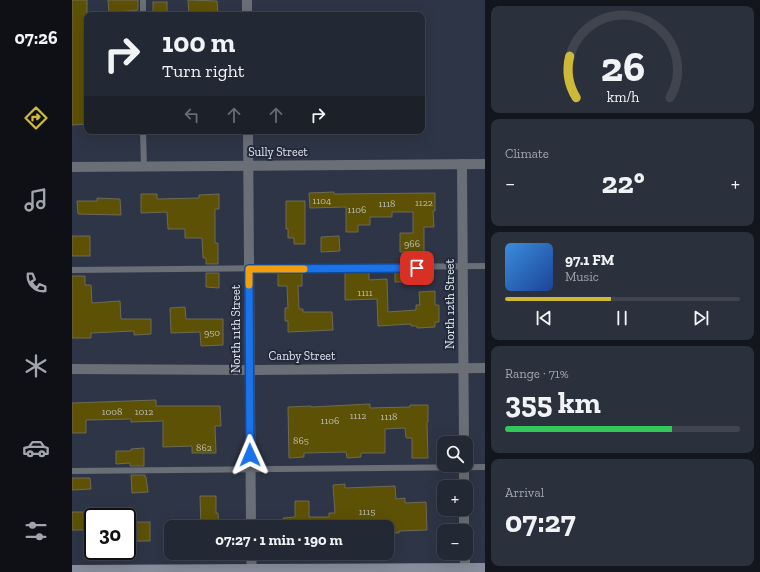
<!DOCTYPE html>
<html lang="en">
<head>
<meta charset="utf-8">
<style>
	:root { --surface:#222834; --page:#2a303c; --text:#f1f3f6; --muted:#a2a6ac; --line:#3f444f; --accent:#ceb837 }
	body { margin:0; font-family:"Zilla Slab",serif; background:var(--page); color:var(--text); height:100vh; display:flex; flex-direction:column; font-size:15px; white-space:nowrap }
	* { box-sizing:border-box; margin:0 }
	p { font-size:13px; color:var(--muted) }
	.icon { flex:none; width:22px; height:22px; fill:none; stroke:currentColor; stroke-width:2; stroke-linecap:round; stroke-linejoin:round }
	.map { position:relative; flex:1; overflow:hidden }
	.drawer { display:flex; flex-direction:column; gap:6px; padding:6px; background:#13161d; width:275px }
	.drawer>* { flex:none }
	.guide { position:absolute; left:12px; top:12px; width:341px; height:122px; border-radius:8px; box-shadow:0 4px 16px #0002,0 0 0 1px var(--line); background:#222834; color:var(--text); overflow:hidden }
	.fabs { position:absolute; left:365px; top:436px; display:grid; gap:8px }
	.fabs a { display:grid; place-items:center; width:36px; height:36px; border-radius:8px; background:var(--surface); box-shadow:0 4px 16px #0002,0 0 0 1px var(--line); font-size:20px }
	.speed { position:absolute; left:12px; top:508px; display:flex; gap:8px; font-size:20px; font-weight:700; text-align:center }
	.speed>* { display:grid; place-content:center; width:52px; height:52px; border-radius:50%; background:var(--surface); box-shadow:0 4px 16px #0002,0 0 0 1px var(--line); line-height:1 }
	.speed .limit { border:2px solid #111; border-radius:6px; background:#fff; color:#111 }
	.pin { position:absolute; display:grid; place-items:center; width:34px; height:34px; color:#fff; margin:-17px; border-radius:8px; box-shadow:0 2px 6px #0006 }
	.me { position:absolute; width:44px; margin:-22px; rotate:359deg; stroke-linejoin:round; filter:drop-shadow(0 0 3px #0008) }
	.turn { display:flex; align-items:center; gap:14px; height:84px; padding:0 12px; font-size:18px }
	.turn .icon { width:52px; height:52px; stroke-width:2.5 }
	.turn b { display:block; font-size:28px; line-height:34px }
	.lanes { display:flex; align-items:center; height:38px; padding:0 12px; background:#0003; justify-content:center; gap:20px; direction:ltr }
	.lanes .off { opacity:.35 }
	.big { font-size:30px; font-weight:700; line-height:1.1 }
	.drawer .card { flex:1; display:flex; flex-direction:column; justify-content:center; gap:6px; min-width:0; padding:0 14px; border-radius:8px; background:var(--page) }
	.drawer .dial { align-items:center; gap:0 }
	.dial svg { height:104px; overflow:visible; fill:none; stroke:var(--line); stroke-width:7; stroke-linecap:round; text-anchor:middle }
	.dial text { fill:var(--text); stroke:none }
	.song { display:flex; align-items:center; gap:12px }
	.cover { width:48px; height:48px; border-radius:6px; background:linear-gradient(135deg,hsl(210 70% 55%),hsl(220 70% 35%)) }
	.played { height:4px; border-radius:2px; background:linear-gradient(90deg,var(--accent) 45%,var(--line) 45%) }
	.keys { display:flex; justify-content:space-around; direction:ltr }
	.heat { display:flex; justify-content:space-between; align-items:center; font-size:22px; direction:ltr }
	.charge { height:6px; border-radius:3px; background:linear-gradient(90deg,#34c759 71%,var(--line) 0) }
	.trip { position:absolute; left:92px; top:520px; width:230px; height:40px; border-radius:8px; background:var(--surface); box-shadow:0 4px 16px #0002,0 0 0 1px var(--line); font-weight:700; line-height:40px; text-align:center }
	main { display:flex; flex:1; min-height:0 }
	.menu { display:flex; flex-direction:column; width:72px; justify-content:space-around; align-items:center; background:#0e1015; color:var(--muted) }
	.menu .icon { width:28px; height:28px }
	.menu .current { color:var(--accent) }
	.menu b { font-size:18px; color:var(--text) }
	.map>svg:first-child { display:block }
	.building { fill:#5d5106; stroke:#6e6a55 }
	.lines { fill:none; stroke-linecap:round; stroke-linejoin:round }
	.service { stroke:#6a6e77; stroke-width:6 }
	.minor { stroke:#6a6e77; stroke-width:10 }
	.secondary { stroke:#878d9b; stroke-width:10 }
	.route-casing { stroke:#114b97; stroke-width:10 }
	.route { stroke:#1a73e8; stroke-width:7 }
	.slow { stroke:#f59e0b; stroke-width:7 }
	.labels { text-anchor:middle; stroke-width:4; stroke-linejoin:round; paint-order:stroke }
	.number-label { font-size:10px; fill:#bebfb5 }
	.street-label { font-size:12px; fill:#dfe4ef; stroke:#242b3b }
</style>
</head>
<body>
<main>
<nav class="menu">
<b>07:26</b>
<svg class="icon current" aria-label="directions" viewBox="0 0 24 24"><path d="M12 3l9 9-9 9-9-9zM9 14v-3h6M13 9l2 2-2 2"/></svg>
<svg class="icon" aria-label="music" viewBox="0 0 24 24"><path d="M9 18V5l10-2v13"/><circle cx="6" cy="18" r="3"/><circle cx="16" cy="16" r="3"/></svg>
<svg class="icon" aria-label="phone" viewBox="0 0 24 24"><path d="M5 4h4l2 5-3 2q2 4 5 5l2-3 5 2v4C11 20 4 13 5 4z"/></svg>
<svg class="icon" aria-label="climate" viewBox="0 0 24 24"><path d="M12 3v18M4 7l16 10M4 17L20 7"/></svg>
<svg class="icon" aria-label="car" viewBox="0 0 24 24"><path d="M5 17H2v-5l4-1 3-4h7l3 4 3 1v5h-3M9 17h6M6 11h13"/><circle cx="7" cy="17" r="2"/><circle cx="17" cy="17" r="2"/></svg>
<svg class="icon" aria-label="filters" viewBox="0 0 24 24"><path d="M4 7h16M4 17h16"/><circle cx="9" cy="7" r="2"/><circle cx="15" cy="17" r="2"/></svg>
</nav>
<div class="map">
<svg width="413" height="572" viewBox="0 0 413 572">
	<rect width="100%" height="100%" fill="#2e3546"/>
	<!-- building -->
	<g class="building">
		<path d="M 0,0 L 15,0 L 15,124 L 0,125 Z"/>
		<path d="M 36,0 L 66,0 L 66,10 L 37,13 Z"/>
		<path d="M 116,0 L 145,1 L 146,15 L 129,15 L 129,13 L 117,14 Z"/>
		<rect x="81" y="2" width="14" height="13"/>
		<path d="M 262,192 L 262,194 L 363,193 L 363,211 L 361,211 L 362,227 L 352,227 L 352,252 L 328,252 L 328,233 L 341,233 L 341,212 L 320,212 L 320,217 L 298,217 L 298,225 L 286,225 L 286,232 L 274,232 L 274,207 L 238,208 L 237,193 Z"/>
		<path d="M 69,194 L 85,194 L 85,199 L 127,198 L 127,195 L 147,194 L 147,209 L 143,209 L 143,243 L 146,243 L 146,264 L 134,264 L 134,258 L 131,258 L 130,238 L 113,238 L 113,229 L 96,229 L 95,212 L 69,213 Z"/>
		<path d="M 25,198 L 48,199 L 49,215 L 6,214 L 5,201 L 25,201 Z"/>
		<path d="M 214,201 L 233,201 L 233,244 L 222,244 L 222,238 L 216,238 L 216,229 L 214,229 Z"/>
		<rect x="0" y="236" width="18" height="20"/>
		<path d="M 267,236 L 268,251 L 249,252 L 249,237 Z"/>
		<rect x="323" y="271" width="10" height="11"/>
		<path d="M 230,272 L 230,286 L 226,286 L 227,309 L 231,309 L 231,312 L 260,312 L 261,330 L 216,332 L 216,321 L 213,321 L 213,308 L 216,308 L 215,286 L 206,286 L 206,273 Z"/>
		<path d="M 273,272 L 297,272 L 297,280 L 315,279 L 316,312 L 344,310 L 344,305 L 348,305 L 347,292 L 363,291 L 363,305 L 367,305 L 367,322 L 363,322 L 363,327 L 345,328 L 345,326 L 339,326 L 339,324 L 306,326 L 305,299 L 273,300 Z"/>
		<path d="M 134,273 L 147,273 L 147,288 L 134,287 Z"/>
		<path d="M 0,276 L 13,276 L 13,285 L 19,285 L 20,303 L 48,301 L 49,319 L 79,319 L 79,334 L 62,335 L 62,331 L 19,333 L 19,338 L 0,338 Z"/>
		<path d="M 113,307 L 114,319 L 151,319 L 151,345 L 129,346 L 128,332 L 99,333 L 98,308 Z"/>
		<path d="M 84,400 L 84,406 L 148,406 L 149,426 L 143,426 L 144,453 L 120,453 L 120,446 L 91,447 L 91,421 L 59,422 L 59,419 L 14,420 L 14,433 L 0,433 L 0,403 Z"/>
		<path d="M 298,404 L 298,408 L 338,407 L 338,405 L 356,405 L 356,422 L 355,422 L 356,458 L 340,458 L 340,438 L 334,438 L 333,428 L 313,429 L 313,453 L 289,453 L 289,457 L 275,458 L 274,452 L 232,453 L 232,457 L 217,458 L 216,407 L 239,406 L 239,407 Z"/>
		<path d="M 72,448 L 72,466 L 58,466 L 58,463 L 44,464 L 44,451 L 59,451 L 59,449 Z"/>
		<path d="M 59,475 L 73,475 L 73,477 L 74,477 L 76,492 L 60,493 Z"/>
		<path d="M 0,478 L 18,478 L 19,489 L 0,490 Z"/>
		<path d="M 273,484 L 273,488 L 323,486 L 324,499 L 333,498 L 333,503 L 354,502 L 355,530 L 327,531 L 327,533 L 315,533 L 315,527 L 211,527 L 211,518 L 223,517 L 223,501 L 237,501 L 237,517 L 257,517 L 257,513 L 263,513 L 261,485 Z"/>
		<path d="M 128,496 L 144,496 L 144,513 L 146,513 L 147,527 L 129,527 Z"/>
		<path d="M 0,512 L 12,512 L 13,530 L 0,530 Z"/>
		<rect x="62" y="522" width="16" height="19"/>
	</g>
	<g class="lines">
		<!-- service -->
		<g class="service">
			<path d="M 71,0 L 71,15"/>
			<path d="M 71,131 L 72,167"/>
			<path d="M 0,270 L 413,266"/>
			<path d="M 0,471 L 413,467"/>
		</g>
		<!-- minor -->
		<g class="minor">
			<path d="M 175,0 L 175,15"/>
			<path d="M 176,131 L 179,527"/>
			<path d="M 390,164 L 392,443"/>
			<path d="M 0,167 L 413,164"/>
			<path d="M 0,369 L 178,370 L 413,368"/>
			<path d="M 392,465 L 392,487"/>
			<path d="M 392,509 L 392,531"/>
			<path d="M 179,553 L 180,572"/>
			<path d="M 393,553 L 393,572"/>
		</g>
		<!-- secondary -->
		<path class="secondary" d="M 0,570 L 413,568"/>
	</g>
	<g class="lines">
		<defs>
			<path id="route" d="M 178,455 L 177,269 L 345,268"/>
		</defs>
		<!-- route casing -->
		<use href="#route" class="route-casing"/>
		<!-- route -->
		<use href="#route" class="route"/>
		<!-- slow -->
		<path class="slow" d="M 177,285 L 177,269 L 232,269"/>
	</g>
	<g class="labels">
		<!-- number labels -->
		<g class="number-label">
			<text x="250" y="204">1104</text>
			<text x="352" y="206">1122</text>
			<text x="315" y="207">1118</text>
			<text x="285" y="213">1106</text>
			<text x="340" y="247">966</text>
			<text x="293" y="296">1111</text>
			<text x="140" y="336">950</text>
			<text x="40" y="415">1008</text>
			<text x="72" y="415">1012</text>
			<text x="286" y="419">1112</text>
			<text x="317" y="420">1118</text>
			<text x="258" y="424">1106</text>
			<text x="229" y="444">865</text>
			<text x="132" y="451">862</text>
			<text x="295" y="515">1115</text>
		</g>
		<!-- street labels -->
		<g class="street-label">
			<text x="206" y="156">Sully Street</text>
			<text transform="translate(378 304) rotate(-90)" y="4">North 12th Street</text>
			<text transform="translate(164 329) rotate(-90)" y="4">North 11th Street</text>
			<text x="230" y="360">Canby Street</text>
		</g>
	</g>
</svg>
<div class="fabs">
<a><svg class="icon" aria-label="search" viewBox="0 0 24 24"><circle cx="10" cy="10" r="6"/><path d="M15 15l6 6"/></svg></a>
<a>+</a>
<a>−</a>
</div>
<div class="speed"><div class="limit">30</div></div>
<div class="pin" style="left:345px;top:268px;background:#d93025"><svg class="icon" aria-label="arrive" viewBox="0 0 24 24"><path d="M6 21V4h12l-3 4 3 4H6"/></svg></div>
<svg class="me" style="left:178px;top:455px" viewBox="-20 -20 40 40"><path d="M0-17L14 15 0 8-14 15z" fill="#1a73e8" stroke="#fff" stroke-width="4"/></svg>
<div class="trip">07:27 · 1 min · 190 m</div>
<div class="guide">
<div class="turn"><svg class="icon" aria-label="right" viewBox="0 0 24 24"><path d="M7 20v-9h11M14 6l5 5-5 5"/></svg><div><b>100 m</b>Turn right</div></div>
<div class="lanes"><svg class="icon off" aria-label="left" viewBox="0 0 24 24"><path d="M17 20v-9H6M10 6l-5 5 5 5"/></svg><svg class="icon off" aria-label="ahead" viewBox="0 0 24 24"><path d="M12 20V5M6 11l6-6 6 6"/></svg><svg class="icon off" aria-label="ahead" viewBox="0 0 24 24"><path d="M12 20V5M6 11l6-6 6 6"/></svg><svg class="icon" aria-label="right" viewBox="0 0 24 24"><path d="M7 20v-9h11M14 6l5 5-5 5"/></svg></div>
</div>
</div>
<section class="drawer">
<div class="card dial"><svg viewBox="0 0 100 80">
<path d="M14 69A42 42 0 1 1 86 69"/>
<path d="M14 69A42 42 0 0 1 9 37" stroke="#ceb837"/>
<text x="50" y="56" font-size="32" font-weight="700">26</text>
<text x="50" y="72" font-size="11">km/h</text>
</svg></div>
<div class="card"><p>Climate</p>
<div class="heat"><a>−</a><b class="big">22°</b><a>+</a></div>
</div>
<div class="card">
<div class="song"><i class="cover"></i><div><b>97.1 FM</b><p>Music</p></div></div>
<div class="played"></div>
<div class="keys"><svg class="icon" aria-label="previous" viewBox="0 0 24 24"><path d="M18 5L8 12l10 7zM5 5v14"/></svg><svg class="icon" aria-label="pause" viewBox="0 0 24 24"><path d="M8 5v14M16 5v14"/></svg><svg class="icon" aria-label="next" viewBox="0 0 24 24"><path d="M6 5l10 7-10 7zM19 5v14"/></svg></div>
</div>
<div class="card"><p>Range · 71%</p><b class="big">355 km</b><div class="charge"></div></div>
<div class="card"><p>Arrival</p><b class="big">07:27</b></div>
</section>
</main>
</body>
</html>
